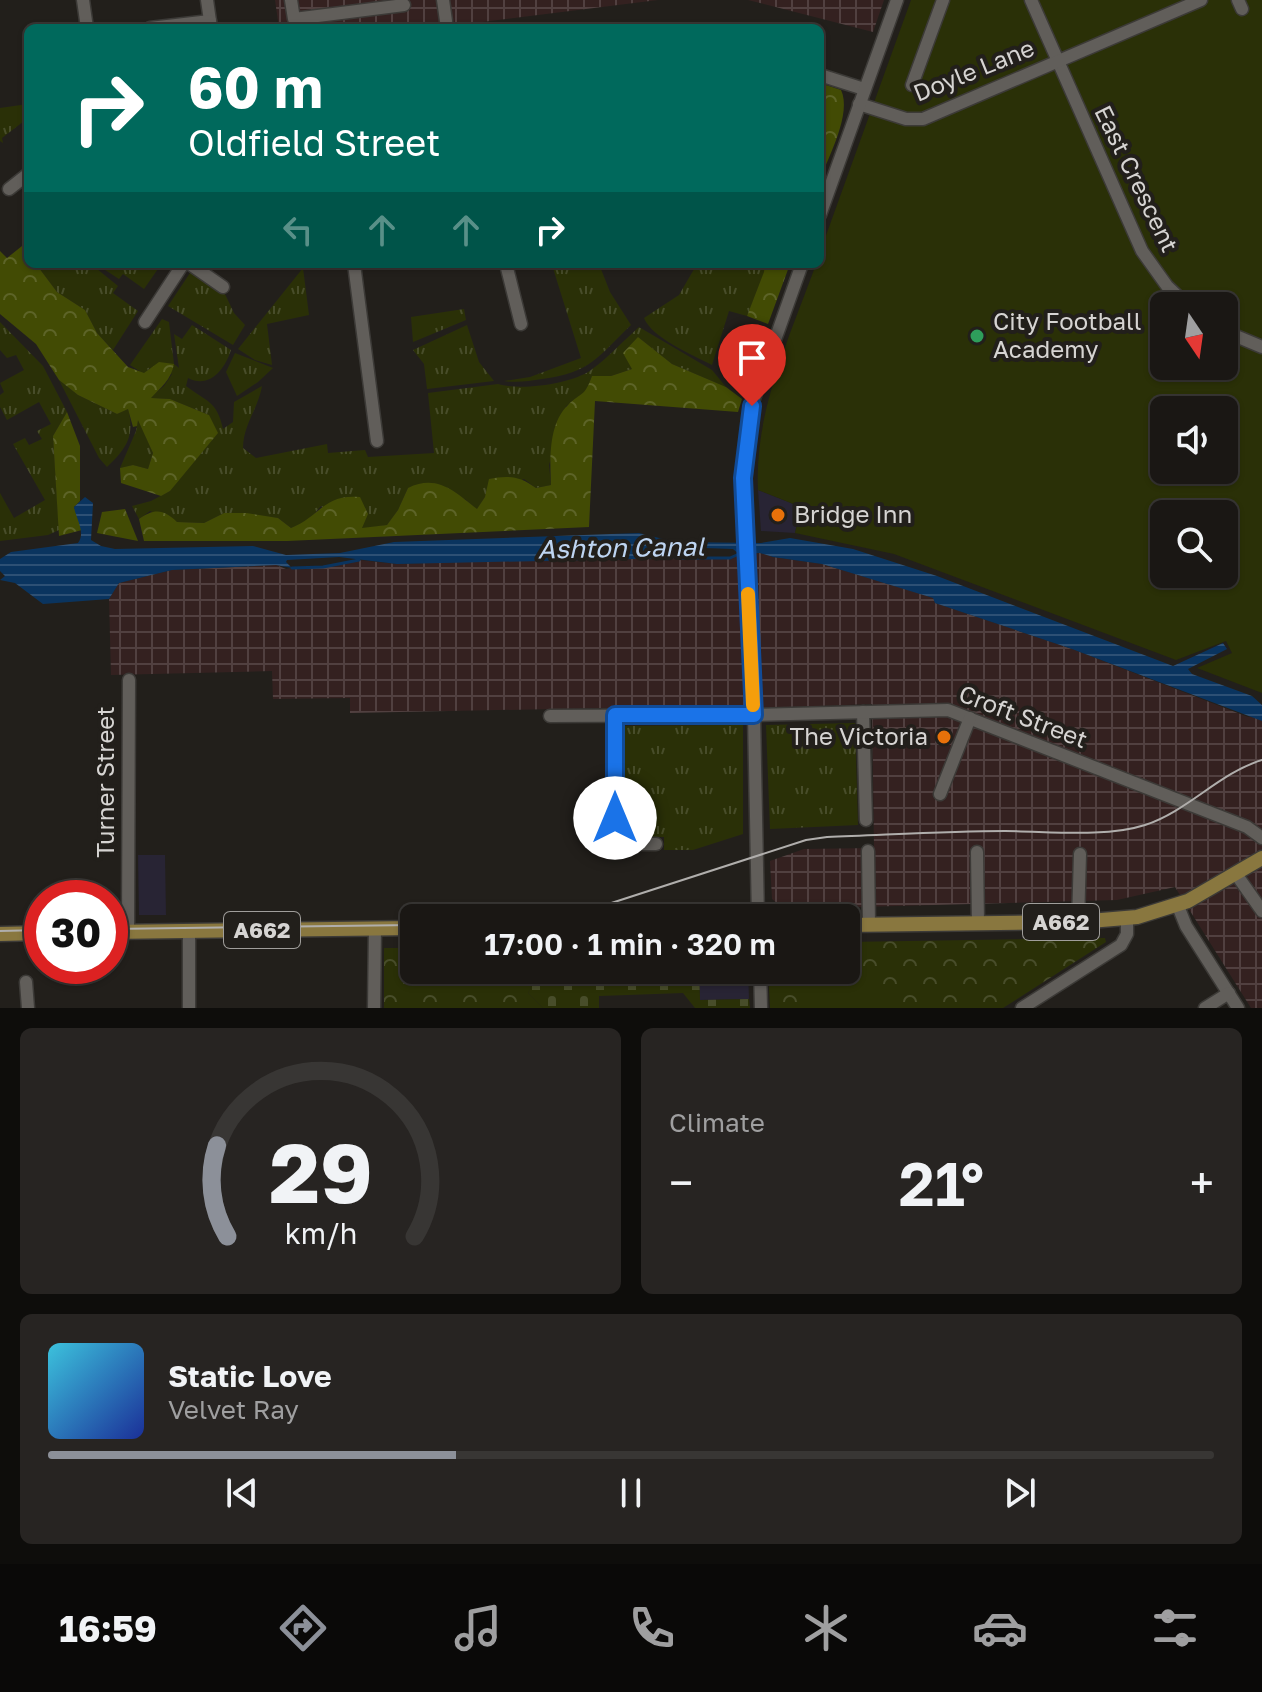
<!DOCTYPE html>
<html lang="en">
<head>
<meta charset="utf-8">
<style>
	:root { --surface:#1a1714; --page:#272422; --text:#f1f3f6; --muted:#9f9fa0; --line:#383634; --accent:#8c9099 }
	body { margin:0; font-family:"Golos Text",sans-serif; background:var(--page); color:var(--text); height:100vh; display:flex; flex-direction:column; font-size:30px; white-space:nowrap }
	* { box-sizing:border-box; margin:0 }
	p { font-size:26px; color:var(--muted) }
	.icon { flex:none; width:44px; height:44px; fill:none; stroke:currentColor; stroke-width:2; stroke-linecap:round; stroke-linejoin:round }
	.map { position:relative; height:1008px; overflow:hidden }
	.sheet { display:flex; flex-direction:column; gap:20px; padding:20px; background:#0e0d0b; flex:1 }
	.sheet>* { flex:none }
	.banner { position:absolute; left:24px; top:24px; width:800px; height:244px; border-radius:12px; box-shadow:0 2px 6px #0004,0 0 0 2px var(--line); background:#00695c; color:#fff; overflow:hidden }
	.needle { width:52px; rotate:167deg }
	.buttons { position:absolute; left:1150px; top:292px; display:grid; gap:16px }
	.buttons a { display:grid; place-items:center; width:88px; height:88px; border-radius:12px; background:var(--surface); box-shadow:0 2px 6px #0004,0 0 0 2px var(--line); font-size:40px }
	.speed { position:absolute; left:24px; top:880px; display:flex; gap:16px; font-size:40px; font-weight:700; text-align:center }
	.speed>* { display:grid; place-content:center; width:104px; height:104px; border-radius:50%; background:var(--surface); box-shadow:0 2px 6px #0004,0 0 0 2px var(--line); line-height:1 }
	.speed .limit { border:12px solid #d22; background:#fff; color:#111 }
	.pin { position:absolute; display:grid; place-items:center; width:68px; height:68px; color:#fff; margin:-82px -34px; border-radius:50% 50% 50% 0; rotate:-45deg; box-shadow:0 0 8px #0007 }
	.pin .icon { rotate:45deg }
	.me { position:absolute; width:88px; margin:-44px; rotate:0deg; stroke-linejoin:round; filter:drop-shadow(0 0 6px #0008) }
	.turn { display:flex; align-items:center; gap:28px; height:168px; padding:0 32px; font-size:36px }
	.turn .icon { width:104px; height:104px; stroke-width:2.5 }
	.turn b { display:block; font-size:56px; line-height:68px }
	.lanes { display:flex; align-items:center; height:76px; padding:0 32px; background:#0003; justify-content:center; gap:40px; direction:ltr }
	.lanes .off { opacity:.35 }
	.big { font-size:60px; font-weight:600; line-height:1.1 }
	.sheet .card { flex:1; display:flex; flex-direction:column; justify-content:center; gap:12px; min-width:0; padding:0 28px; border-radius:12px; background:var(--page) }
	.sheet .dial { align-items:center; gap:0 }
	.dial svg { height:208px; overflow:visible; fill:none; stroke:var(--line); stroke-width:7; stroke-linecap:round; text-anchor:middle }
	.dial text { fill:var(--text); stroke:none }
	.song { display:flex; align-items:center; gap:24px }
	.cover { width:96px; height:96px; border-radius:12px; background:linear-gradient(135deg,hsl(190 70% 55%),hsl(230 70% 35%)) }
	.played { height:8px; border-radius:4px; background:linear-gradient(90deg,var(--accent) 35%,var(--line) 35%) }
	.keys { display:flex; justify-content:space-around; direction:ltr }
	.heat { display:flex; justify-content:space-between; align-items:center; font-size:44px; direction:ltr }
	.sheet .tiles { flex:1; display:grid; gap:20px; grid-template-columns:1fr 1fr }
	.card:last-child { grid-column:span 2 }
	.trip { position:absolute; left:400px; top:904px; width:460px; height:80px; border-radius:12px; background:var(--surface); box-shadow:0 2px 6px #0004,0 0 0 2px var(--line); font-weight:600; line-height:80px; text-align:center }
	.tabs { display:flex; height:128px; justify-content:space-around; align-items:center; background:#0a0908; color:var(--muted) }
	.tabs .icon { width:56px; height:56px }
	.tabs .active { color:var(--accent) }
	.tabs b { font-size:36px; color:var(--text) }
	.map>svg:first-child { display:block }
	.commercial { fill:#282434 }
	.industrial { fill:url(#industrial-grid) }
	.grass { fill:url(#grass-tufts) }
	.forest { fill:url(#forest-crowns) }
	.cemetery { fill:url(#cemetery-stones) }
	.park { fill:url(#park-crowns) }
	.pitch { fill:#2a3007; fill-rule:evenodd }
	.water { fill:url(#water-rules) }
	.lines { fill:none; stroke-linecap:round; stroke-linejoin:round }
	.stream { stroke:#0a345f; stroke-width:3 }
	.minor-casing { stroke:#3c3a37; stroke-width:15 }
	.major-casing { stroke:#3c3a37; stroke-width:17 }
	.minor { stroke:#615e5a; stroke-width:12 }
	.major { stroke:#89773f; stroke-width:14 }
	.tram { stroke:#b0aeac; stroke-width:2 }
	.route-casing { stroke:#114b97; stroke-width:20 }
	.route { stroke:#1a73e8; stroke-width:14 }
	.slow { stroke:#f59e0b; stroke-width:14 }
	.leisure-dot { fill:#2e9e5b; stroke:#221f1b; stroke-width:3 }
	.food-dot { fill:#e8710a; stroke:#221f1b; stroke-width:3 }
	.labels { text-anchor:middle; stroke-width:8; stroke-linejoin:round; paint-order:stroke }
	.shield { fill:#221f1b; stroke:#a09e9b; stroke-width:2 }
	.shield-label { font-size:22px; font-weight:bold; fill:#d6d4d2 }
	.street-label { font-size:24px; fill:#d6d4d2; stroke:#221f1b }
	.poi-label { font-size:24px; fill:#d6d4d2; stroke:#221f1b; text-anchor:start }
	.water-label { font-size:26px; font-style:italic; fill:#bed5f2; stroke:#221f1b }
</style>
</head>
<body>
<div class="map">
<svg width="1262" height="1008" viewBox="0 0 1262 1008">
	<defs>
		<pattern id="industrial-grid" width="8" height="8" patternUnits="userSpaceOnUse" patternTransform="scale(2)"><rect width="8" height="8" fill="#342120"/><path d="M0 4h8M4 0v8" fill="none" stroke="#514040"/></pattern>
		<pattern id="grass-tufts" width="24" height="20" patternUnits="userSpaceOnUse" patternTransform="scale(2)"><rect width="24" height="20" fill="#2a3007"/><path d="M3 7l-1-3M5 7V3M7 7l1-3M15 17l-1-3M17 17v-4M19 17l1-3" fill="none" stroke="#484d2a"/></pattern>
		<pattern id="forest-crowns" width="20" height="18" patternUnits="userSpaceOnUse" patternTransform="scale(2)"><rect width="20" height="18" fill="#424b04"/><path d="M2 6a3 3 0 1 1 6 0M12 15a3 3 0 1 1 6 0" fill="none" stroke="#5d6428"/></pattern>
		<pattern id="cemetery-stones" width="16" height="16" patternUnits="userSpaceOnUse" patternTransform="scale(2)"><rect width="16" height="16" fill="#2a3007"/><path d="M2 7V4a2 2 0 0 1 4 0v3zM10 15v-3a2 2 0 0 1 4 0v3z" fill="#484d2a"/></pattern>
		<pattern id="park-crowns" width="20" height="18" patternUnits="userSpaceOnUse" patternTransform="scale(2)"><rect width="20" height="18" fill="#2a3007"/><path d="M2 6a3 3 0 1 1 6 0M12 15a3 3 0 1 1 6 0" fill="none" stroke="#484d2a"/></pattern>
		<pattern id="water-rules" width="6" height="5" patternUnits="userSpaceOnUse" patternTransform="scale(2)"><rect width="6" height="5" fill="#0a345f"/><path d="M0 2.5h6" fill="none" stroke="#2d5075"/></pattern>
	</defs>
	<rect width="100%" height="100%" fill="#221f1b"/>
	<!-- commercial -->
	<g class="commercial">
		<path d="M 758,490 L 801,507 L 795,533 L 761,531 Z"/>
		<path d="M 138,855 L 165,855 L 166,915 L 139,915 Z"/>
		<path d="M 699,970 L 748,970 L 749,999 L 700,1000 Z"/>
	</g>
	<!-- industrial -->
	<g class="industrial">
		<path d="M 275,0 L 658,0 L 435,28 L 279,28 Z"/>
		<path d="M 748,0 L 884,0 L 873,32 Z"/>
		<path d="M 760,553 L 773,557 L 822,564 L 934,598 L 935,603 L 1072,649 L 1248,717 L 1252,716 L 1262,721 L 1262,1008 L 1251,1008 L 1175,887 L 1117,900 L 784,909 L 772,899 L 770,861 L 804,849 L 874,848 L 872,704 L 760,708 L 603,708 L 350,713 L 350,698 L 273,699 L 272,671 L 111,675 L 109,599 L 119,583 L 172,570 L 276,565 L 286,569 L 323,567 L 359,560 L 397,564 L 625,557 L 730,558 L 739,554 Z"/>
	</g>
	<!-- grass -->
	<g class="grass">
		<path d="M 28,104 L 28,118 L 2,138 L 3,143 L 0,141 L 0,108 Z"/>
		<path d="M 36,264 L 91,264 L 118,286 L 113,293 L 138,311 L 113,350 L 97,333 L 85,310 L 57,292 Z"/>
		<path d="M 96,264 L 157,264 L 160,266 L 144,289 L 123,274 L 119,279 Z"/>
		<path d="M 599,264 L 610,292 L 631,325 C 598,357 590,373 542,379 C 529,381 517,383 504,381 L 530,377 L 581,358 L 552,265 Z"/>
		<path d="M 697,264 L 765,264 L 765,272 L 747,316 L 729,311 L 712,365 C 693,355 652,338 644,318 L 679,295 Z"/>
		<path d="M 303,268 L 309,315 L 267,324 L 272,365 L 255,360 L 238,349 Z"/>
		<path d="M 192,270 L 224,292 L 234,313 L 245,325 L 233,345 L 168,306 Z"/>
		<path d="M 464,309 L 466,320 L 413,342 L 411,317 Z"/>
		<path d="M 162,319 L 169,322 L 174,364 L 179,368 L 174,334 L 182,339 L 192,325 L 231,350 C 225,369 210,389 188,378 L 186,386 C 207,402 217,401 223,429 L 233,422 L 234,402 L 262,386 C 258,409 243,425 243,448 L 256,458 L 327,444 L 328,453 L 365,450 L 368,457 L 434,453 L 428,393 L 498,384 C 520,391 572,384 591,370 C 608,358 623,341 639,327 L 712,370 L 726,387 L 672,364 L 638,337 L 632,369 L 611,376 L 592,376 L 586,393 L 566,406 L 549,465 L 551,485 L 536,488 L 524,479 L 485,497 L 477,510 L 465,499 L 408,488 L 398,510 L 387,525 L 361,529 L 321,506 L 308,521 L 291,528 L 278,518 L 224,513 L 204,523 L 177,522 L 150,511 L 139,519 L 132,506 L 151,501 L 170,491 L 209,415 L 170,399 L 149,398 L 164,386 L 172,374 L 150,368 L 144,374 L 130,365 Z"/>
		<path d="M 0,322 L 43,366 L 67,412 L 53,436 L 59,530 L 48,535 L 0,541 L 0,493 L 14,518 L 45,500 L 13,444 L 25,438 L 29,445 L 42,439 L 37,431 L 51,424 L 39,402 L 7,420 L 0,407 L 0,395 L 4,392 L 0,383 L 24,370 L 16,355 L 7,358 L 0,350 Z"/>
		<path d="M 467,325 L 479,362 L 494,381 L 427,389 L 424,364 L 413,350 Z"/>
		<path d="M 235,353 L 273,368 L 258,382 L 237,396 L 226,372 Z"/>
		<path d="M 59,380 L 78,395 L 117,414 L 128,408 C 135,436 127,448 107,467 L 99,458 Z"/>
		<path d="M 138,418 L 153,453 L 148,469 L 133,465 L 120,468 L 136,431 Z"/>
		<path d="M 855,723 L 858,825 L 770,829 L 766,725 Z"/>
		<path d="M 743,725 L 743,834 L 693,850 L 664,850 L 664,837 L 625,837 L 624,726 Z"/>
	</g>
	<!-- forest -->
	<g class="forest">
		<path d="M 820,83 L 841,90 C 852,113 829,156 820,179 Z"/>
		<path d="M 22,246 L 28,253 L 28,264 L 36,264 L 57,292 L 85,310 L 97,333 L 128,367 L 144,373 L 159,362 L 174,364 C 171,380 161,387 151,398 L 170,399 L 209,415 L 218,433 L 170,491 L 161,496 L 121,483 L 120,468 L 133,465 L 148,469 L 153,453 L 138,420 L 137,426 L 133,427 L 128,409 L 117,414 L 78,395 L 59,380 L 36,344 L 0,314 L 0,251 L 7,258 Z"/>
		<path d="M 765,264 L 790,264 L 768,324 L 747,316 L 764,272 Z"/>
		<path d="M 638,337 L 672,364 L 726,387 L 742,399 L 738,412 L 595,401 L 589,527 L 287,541 L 144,541 L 139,519 C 154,508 164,509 177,522 L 204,523 L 224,513 L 246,513 L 278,518 L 291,528 C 321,516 323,494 360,497 L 368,514 L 362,528 L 387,525 L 398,510 L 408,488 C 437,474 454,491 477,509 L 485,497 L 489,479 C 508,475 520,476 536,488 L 551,485 C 550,461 548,424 568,405 C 582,391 584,398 592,376 L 611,376 L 632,369 L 623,353 Z"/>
		<path d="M 67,412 L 80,446 L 80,501 L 74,507 L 82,530 L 59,536 L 53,436 Z"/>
		<path d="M 125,509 L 138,541 L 97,533 L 102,512 Z"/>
	</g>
	<!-- cemetery -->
	<path class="cemetery" d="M 540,970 L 699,970 L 700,1000 L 749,999 L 750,1008 L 695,1008 L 683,993 L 599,996 L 599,1008 L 543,1008 L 528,993 Z"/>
	<!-- park -->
	<g class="park">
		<path d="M 1105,938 L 1106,942 L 1003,1008 L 770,1008 L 768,970 L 846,970 L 846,942 Z"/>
		<path d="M 384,948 L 414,948 L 414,970 L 540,970 L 528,993 L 543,1008 L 384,1008 Z"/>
	</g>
	<!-- pitch -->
	<g class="pitch">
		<path d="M 911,0 L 1262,0 L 1262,693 L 1197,668 L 1232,653 L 1226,641 L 1176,660 L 894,554 L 795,533 L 801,507 L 758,490 C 754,411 790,337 816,264 L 820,264 L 820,252 ZM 1164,306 L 1224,306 L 1224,366 L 1164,366 ZM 1164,410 L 1224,410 L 1224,470 L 1164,470 ZM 1164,514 L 1224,514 L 1224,574 L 1164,574 Z"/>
		<rect x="822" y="982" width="57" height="26"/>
	</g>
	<!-- water -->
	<path class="water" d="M 85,497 L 93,503 L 91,540 L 101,546 L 115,549 L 253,546 L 286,555 L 340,553 L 394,542 L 639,533 L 675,542 L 761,543 L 790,538 L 853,549 L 937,576 L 1173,666 L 1223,643 L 1227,649 L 1188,669 L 1192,674 L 1252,696 L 1262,705 L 1262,721 L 1072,649 L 935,603 L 933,598 L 822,564 L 773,557 L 760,553 L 739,554 L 733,549 L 675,547 L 681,558 L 397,564 L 339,557 L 287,560 L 286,562 L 292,568 L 276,565 L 172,570 L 119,583 L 109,599 L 43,604 L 15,583 L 0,580 L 5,576 L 0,571 L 0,559 L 11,552 L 78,543 C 86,532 76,519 74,507 Z"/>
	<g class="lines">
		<!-- stream -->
		<g class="stream">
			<path d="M 681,558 L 730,558 L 739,554"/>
			<path d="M 292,568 L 323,567 L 359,560"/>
		</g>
		<defs>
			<g id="minor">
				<path d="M 83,0 L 87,28"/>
				<path d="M 207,0 L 211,28"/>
				<path d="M 291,0 L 294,19 L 404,5"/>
				<path d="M 443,0 L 446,21"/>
				<path d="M 1031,0 L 1142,251 L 1167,286 L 1188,306"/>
				<path d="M 1238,0 L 1242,9"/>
				<path d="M 150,28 L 210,21"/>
				<path d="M 820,75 L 864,89"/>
				<path d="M 912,85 L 943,0"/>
				<path d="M 859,104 L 906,119 L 923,119 L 1201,0"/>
				<path d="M 9,189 L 28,174"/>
				<path d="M 820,215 L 897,0"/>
				<path d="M 190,264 L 223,287"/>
				<path d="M 354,264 L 377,441"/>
				<path d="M 506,264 L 521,324"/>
				<path d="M 145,322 L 183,264"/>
				<path d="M 1224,331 L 1262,347"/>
				<path d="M 863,712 L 866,820"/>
				<path d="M 615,715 L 615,844"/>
				<path d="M 550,716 L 754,715 L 948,710 L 1247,827 L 1262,838"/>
				<path d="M 940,794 L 970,718"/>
				<path d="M 607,844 L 656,844"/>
				<path d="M 868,851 L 869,925"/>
				<path d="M 977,852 L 978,923"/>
				<path d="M 1236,874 L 1262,911"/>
				<path d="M 1178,906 L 1186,926 L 1238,1008"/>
				<path d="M 758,918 L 754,715 L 743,478 L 750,410 L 802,264"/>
				<path d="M 1078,922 L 1080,854"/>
				<path d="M 128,931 L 129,680"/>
				<path d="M 760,970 L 761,1008"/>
				<path d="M 26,982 L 28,1008"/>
				<path d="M 189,1008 L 189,931"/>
				<path d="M 374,1008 L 375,928"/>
				<path d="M 1022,1008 L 1121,945 L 1127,934 L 1127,919"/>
				<path d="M 1205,1008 L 1229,993"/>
			</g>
			<g id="major">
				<path d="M 846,925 L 1078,922 L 1137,917 L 1188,901 L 1262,858"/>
				<path d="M 110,932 L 414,928"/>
				<path d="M 0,934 L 42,933"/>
			</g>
		</defs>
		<!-- minor casing -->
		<use href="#minor" class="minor-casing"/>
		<!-- major casing -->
		<use href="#major" class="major-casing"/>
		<!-- minor -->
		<use href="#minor" class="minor"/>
		<!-- major -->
		<use href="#major" class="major"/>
		<!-- tram -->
		<g class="tram">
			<path d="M 565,918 L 806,840 L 827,837 C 886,835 946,831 1005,831 C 1047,831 1105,838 1145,825 C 1188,811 1219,773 1262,760"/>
			<path d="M 110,929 L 414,925"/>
			<path d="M 0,931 L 42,930"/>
		</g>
	</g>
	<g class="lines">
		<defs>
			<path id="route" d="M 615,818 L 615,715 L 754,715 L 743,478 L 752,406"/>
		</defs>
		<!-- route casing -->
		<use href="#route" class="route-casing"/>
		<!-- route -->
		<use href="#route" class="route"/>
		<!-- slow -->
		<path class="slow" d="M 748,594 L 753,705"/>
	</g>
	<!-- markers -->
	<circle class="leisure-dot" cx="977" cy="336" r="8"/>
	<g class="food-dot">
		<circle cx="778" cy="515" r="8"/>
		<circle cx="944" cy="737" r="8"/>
	</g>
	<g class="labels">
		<!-- shield labels -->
		<g class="shield">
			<rect x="1023" y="904" width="76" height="36" rx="6"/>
			<rect x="224" y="912" width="76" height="36" rx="6"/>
		</g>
		<g class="shield-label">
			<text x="1061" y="930">A662</text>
			<text x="262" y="938">A662</text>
		</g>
		<!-- street labels -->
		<g class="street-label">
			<text transform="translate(974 71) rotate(-22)" y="8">Doyle Lane</text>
			<text transform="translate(1136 179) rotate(64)" y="8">East Crescent</text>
			<text transform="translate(1023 717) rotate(21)" y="8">Croft Street</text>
			<text transform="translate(106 782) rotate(-90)" y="8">Turner Street</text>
		</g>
		<!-- poi labels -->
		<g class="poi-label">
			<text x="993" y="330">City Football<tspan x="993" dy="28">Academy</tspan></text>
			<text x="794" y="523">Bridge Inn</text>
			<text x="928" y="745" text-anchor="end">The Victoria</text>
		</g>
		<!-- water labels -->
		<g class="water-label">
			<text transform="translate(621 548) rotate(-1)" y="9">Ashton Canal</text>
		</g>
	</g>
</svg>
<div class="buttons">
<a><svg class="needle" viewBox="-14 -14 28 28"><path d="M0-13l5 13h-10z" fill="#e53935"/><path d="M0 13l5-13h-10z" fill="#9f9fa0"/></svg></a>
<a><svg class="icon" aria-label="sound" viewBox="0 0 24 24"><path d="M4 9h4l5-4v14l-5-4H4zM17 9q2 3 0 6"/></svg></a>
<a><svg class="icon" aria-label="search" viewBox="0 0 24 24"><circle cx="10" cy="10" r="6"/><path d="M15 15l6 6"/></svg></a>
</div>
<div class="speed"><div class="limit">30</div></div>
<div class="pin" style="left:752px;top:406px;background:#d93025"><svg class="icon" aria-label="arrive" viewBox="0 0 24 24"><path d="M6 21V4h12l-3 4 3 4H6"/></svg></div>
<svg class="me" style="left:615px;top:818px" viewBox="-20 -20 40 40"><circle r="19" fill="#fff"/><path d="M0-13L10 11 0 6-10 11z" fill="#1a73e8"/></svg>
<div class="trip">17:00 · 1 min · 320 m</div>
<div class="banner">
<div class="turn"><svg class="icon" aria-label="right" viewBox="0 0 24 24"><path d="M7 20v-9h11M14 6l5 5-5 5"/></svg><div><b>60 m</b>Oldfield Street</div></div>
<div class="lanes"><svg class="icon off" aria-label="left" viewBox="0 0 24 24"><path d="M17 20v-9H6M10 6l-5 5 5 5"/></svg><svg class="icon off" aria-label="ahead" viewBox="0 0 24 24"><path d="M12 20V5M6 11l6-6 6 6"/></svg><svg class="icon off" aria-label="ahead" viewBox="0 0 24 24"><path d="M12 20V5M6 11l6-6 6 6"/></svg><svg class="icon" aria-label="right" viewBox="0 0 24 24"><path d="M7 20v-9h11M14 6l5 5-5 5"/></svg></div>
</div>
</div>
<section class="sheet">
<div class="tiles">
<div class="card dial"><svg viewBox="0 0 100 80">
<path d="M14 69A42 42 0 1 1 86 69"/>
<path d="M14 69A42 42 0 0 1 10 34" stroke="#8c9099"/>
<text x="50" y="56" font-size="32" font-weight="700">29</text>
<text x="50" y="72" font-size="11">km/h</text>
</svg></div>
<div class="card"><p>Climate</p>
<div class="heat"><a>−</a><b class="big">21°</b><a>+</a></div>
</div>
<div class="card">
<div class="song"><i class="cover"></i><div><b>Static Love</b><p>Velvet Ray</p></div></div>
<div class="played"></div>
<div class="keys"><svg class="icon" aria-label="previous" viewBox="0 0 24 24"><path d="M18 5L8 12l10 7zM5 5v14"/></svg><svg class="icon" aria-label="pause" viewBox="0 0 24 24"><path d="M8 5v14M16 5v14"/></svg><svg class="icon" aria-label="next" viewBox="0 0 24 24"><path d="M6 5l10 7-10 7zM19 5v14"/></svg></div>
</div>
</div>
</section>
<nav class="tabs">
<b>16:59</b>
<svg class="icon active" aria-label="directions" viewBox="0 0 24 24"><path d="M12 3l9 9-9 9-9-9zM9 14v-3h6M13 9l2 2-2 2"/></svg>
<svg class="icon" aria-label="music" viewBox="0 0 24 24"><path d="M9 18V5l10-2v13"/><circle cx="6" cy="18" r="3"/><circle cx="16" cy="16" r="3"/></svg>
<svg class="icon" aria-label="phone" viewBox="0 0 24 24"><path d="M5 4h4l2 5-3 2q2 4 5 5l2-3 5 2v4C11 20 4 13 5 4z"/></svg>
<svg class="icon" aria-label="climate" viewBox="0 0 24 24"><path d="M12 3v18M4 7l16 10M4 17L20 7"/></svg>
<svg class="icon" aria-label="car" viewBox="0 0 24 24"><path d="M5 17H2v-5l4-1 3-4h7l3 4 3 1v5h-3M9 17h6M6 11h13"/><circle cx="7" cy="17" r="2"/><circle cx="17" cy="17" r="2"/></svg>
<svg class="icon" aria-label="filters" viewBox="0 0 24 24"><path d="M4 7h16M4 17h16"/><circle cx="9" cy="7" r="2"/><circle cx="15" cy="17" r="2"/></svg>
</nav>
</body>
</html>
